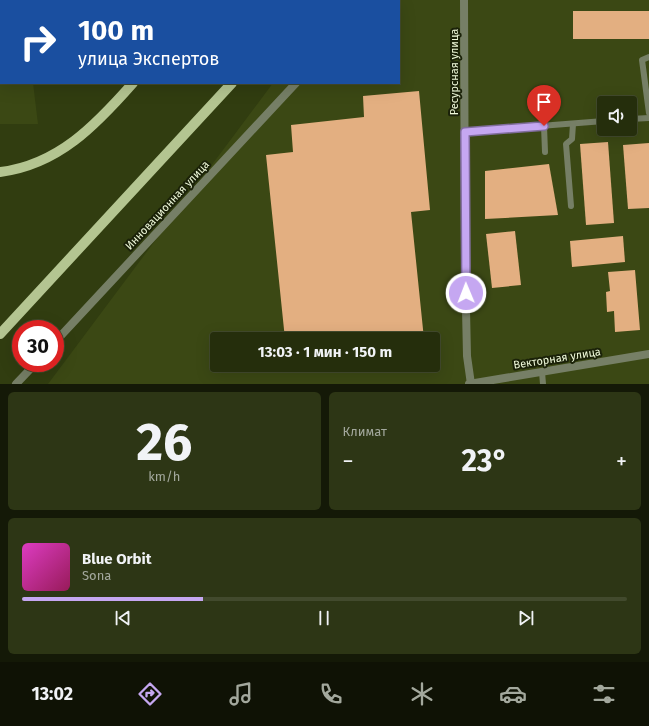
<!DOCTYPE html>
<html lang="ru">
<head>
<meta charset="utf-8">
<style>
	:root { --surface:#252e0c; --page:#2d3615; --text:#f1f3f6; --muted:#a3a89d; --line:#424a2d; --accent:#c5a7f1 }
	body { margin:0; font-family:"Fira Sans",sans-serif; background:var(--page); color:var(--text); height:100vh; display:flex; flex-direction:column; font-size:15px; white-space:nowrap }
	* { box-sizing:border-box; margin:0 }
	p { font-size:13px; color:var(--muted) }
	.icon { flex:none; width:22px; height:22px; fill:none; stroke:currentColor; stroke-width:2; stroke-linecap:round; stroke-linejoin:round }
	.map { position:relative; height:384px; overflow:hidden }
	.details { display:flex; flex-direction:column; gap:8px; padding:8px; background:#141907; flex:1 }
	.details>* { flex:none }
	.banner { position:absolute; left:0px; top:0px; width:400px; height:84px; box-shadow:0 4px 16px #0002,0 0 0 1px var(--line); background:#1a4fa0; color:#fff; overflow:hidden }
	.controls { position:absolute; left:597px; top:96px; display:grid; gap:8px }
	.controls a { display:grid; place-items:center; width:40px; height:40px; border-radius:4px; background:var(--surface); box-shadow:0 4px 16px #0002,0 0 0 1px var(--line); font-size:20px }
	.speed { position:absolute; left:12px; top:320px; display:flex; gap:8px; font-size:20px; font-weight:700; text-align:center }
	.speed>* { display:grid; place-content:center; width:52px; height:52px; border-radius:50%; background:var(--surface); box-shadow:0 4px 16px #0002,0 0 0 1px var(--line); line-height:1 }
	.speed .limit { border:6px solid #d22; background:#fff; color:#111 }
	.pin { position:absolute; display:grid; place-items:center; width:34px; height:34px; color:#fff; margin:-41px -17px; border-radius:50% 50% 50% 0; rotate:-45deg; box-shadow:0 0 4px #0007 }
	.pin .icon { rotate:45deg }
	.me { position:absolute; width:44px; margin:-22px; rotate:359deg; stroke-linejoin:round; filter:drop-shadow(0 0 3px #0008) }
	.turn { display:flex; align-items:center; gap:14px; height:84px; padding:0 12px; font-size:18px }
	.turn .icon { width:52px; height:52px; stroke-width:2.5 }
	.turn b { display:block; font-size:28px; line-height:34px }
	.big { font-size:30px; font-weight:700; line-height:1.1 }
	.details .card { flex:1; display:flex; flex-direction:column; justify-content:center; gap:6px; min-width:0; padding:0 14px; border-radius:6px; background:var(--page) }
	.details .dial { align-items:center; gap:0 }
	.dial b { font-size:52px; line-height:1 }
	.song { display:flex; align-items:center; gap:12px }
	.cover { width:48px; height:48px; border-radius:6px; background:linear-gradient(135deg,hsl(310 70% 55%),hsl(330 70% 35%)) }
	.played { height:4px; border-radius:2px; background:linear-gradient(90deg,var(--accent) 30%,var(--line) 30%) }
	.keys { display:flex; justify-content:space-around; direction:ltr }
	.heat { display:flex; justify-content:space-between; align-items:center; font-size:22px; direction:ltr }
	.details .tiles { flex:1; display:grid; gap:8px; grid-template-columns:1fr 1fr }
	.card:last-child { grid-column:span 2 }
	.trip { position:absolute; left:210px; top:332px; width:230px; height:40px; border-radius:4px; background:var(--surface); box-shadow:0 4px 16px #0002,0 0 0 1px var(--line); font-weight:700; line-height:40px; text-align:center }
	.tabs { display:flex; height:64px; justify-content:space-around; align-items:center; background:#0f1205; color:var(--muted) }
	.tabs .icon { width:28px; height:28px }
	.tabs .selected { color:var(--accent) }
	.tabs b { font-size:18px; color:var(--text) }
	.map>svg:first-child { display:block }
	.built { fill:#3b4814; fill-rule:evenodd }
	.building { fill:#e3af81 }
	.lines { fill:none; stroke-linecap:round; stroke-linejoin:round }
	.service { stroke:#767f66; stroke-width:6 }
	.minor { stroke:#767f66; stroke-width:8 }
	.primary { stroke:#b4c591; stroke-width:10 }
	.route-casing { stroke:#806d9d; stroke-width:10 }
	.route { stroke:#c5a7f1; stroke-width:7 }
	.labels { text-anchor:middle; stroke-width:4; stroke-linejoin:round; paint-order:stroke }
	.street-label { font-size:11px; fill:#eff9da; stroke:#1b2209 }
</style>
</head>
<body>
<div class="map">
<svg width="649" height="384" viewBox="0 0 649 384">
	<rect width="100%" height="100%" fill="#313d10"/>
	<!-- built -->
	<g class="built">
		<path d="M 0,0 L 24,0 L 25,1 L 1,1 L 1,83 L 33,83 L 38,124 L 0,124 Z"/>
		<path d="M 344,0 L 649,0 L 649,384 L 48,384 L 273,83 L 399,83 L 399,1 L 343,1 ZM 604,103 L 630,103 L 630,129 L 604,129 ZM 217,339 L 433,339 L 433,365 L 217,365 Z"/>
	</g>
	<!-- building -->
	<g class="building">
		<rect x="573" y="11" width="76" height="28"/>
		<path d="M 419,91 L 430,210 L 411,212 L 424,339 L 285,339 L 266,155 L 293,152 L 291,125 L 364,117 L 363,96 Z"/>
		<path d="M 608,142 L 614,223 L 586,225 L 580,144 Z"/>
		<path d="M 649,143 L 649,208 L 628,209 L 623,145 Z"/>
		<path d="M 549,164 L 558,215 L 485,219 L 485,171 Z"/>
		<path d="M 515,231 L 521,285 L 492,288 L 486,234 Z"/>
		<path d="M 623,236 L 625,262 L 572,267 L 570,241 Z"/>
		<path d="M 635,270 L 640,330 L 615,332 L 614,311 L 607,312 L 606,292 L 610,291 L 608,272 Z"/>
	</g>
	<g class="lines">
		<!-- service -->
		<g class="service">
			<path d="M 649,57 L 642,60 L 649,113"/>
			<path d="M 630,119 L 649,118"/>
			<path d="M 544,126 L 545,152"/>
			<path d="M 465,132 L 604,121"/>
			<path d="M 571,206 L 566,144 L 572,139 L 573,124"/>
			<path d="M 542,372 L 543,384"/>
		</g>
		<!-- minor -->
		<g class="minor">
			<path d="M 464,0 L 465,262 L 467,356 L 471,384"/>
			<path d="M 372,1 L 373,0"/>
			<path d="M 55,342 L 296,83"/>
			<path d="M 16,384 L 36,363"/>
			<path d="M 469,384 L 649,354"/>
		</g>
		<!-- primary -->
		<g class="primary">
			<path d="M 169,1 L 169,0"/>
			<path d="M 308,1 L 309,0"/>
			<path d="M 0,172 C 58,165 96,125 133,83"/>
			<path d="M 0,334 L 232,83"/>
		</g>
	</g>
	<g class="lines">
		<defs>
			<path id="route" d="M 466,293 L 465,132 L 544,126"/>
		</defs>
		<!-- route casing -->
		<use href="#route" class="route-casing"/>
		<!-- route -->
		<use href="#route" class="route"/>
	</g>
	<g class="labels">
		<!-- street labels -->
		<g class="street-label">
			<text transform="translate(454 72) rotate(-90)" y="4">Ресурсная улица</text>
			<text transform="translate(167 205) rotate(-47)" y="4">Инновационная улица</text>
			<text transform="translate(557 358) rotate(-9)" y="4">Векторная улица</text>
		</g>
	</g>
</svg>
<div class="controls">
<a><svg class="icon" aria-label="sound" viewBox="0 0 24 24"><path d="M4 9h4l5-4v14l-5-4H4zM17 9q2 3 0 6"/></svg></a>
</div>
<div class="speed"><div class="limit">30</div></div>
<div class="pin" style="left:544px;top:126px;background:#d93025"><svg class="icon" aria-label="arrive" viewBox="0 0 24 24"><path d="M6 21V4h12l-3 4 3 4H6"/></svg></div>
<svg class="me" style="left:466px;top:293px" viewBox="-20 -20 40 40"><circle r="17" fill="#c5a7f1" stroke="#fff" stroke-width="3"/><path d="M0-11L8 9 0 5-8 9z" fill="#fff"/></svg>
<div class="trip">13:03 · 1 мин · 150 m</div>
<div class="banner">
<div class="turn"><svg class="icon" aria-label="right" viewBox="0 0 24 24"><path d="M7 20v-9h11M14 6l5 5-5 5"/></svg><div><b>100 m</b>улица Экспертов</div></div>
</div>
</div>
<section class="details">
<div class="tiles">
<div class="card dial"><b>26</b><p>km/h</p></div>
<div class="card"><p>Климат</p>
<div class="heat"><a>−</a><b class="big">23°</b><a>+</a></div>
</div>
<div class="card">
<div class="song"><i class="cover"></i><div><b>Blue Orbit</b><p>Sona</p></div></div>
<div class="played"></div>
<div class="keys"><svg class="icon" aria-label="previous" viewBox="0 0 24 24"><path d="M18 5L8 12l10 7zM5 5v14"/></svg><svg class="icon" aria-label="pause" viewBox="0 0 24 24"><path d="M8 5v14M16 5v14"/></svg><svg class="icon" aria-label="next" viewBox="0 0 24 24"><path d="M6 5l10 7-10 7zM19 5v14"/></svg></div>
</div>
</div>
</section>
<nav class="tabs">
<b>13:02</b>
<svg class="icon selected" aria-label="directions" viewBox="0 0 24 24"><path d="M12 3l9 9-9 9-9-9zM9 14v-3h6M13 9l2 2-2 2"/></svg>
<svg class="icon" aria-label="music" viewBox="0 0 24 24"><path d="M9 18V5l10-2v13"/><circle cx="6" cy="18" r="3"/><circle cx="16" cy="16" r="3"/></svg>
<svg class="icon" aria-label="phone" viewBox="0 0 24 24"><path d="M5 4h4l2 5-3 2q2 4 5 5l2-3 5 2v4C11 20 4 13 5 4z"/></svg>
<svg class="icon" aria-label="climate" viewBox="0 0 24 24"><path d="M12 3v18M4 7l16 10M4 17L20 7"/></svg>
<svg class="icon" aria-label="car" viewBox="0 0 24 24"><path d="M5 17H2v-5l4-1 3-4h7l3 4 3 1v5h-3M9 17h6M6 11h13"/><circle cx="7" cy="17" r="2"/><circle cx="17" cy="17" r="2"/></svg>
<svg class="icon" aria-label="filters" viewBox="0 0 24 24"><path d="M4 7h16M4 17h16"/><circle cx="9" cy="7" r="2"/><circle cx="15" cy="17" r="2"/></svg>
</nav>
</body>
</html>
